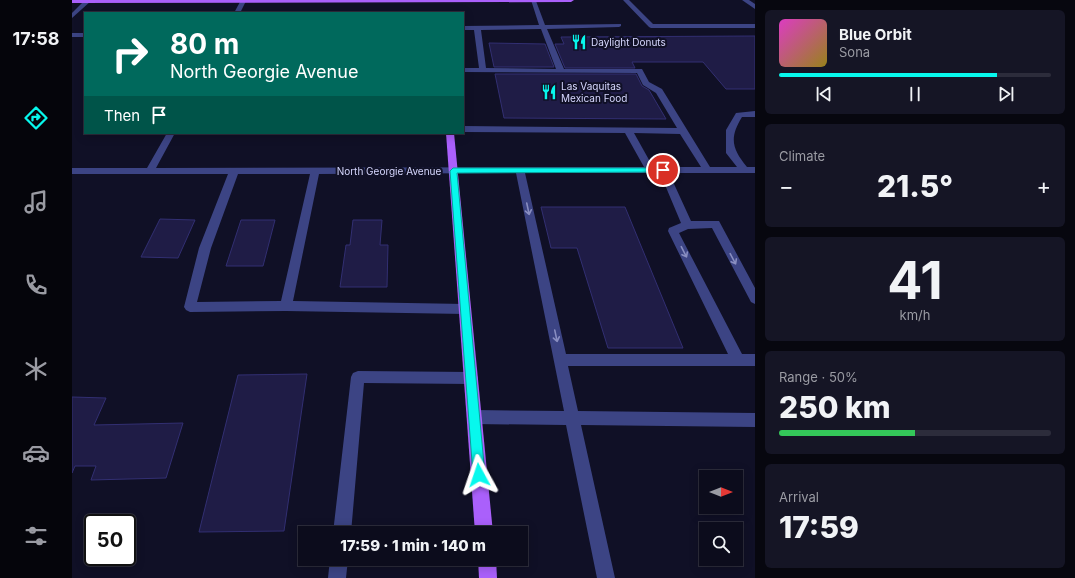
<!DOCTYPE html>
<html lang="en">
<head>
<meta charset="utf-8">
<style>
	:root { --surface:#0c0c1c; --page:#151525; --text:#f1f3f6; --muted:#9a9ba3; --line:#2c2c3b; --accent:#07f8ed }
	body { margin:0; font-family:Inter,sans-serif; background:var(--page); color:var(--text); height:100vh; display:flex; flex-direction:column; font-size:15px; white-space:nowrap }
	* { box-sizing:border-box; margin:0 }
	p { font-size:13px; color:var(--muted) }
	.icon { flex:none; width:22px; height:22px; fill:none; stroke:currentColor; stroke-width:2; stroke-linecap:round; stroke-linejoin:round }
	.map { position:relative; flex:1; overflow:hidden }
	.details { display:flex; flex-direction:column; gap:10px; padding:10px; background:#07070f; width:320px }
	.details>* { flex:none }
	.top-card { position:absolute; left:12px; top:12px; width:380px; height:122px; border-radius:0px; box-shadow:0 2px 10px #0003,0 0 0 1px var(--line); background:#00695c; color:#fff; overflow:hidden }
	.needle { width:26px; rotate:90deg }
	.fabs { position:absolute; left:627px; top:470px; display:grid; gap:8px }
	.fabs a { display:grid; place-items:center; width:44px; height:44px; border-radius:0px; background:var(--surface); box-shadow:0 2px 10px #0003,0 0 0 1px var(--line); font-size:20px }
	.speed { position:absolute; left:12px; top:514px; display:flex; gap:8px; font-size:20px; font-weight:700; text-align:center }
	.speed>* { display:grid; place-content:center; width:52px; height:52px; border-radius:50%; background:var(--surface); box-shadow:0 2px 10px #0003,0 0 0 1px var(--line); line-height:1 }
	.speed .limit { border:2px solid #111; border-radius:6px; background:#fff; color:#111 }
	.pin { position:absolute; display:grid; place-items:center; width:34px; height:34px; color:#fff; margin:-17px; border:2px solid #fff; border-radius:50%; box-shadow:0 1px 4px #0007 }
	.me { position:absolute; width:44px; margin:-22px; rotate:355deg; stroke-linejoin:round; filter:drop-shadow(0 0 3px #0008) }
	.turn { display:flex; align-items:center; gap:14px; height:84px; padding:0 20px; font-size:18px }
	.turn .icon { width:52px; height:52px; stroke-width:2.5 }
	.turn b { display:block; font-size:28px; line-height:34px }
	.then { display:flex; align-items:center; height:38px; padding:0 20px; background:#0003; gap:8px; font-size:15px }
	.big { font-size:30px; font-weight:800; line-height:1.1 }
	.details .card { flex:1; display:flex; flex-direction:column; justify-content:center; gap:6px; min-width:0; padding:0 14px; border-radius:6px; background:var(--page) }
	.details .dial { align-items:center; gap:0 }
	.dial b { font-size:52px; line-height:1 }
	.song { display:flex; align-items:center; gap:12px }
	.cover { width:48px; height:48px; border-radius:6px; background:linear-gradient(135deg,hsl(310 70% 55%),hsl(50 70% 35%)) }
	.played { height:4px; border-radius:2px; background:linear-gradient(90deg,var(--accent) 80%,var(--line) 80%) }
	.keys { display:flex; justify-content:space-around; direction:ltr }
	.heat { display:flex; justify-content:space-between; align-items:center; font-size:22px; direction:ltr }
	.charge { height:6px; border-radius:3px; background:linear-gradient(90deg,#34c759 50%,var(--line) 0) }
	.trip { position:absolute; left:226px; top:526px; width:230px; height:40px; border-radius:0px; background:var(--surface); box-shadow:0 2px 10px #0003,0 0 0 1px var(--line); font-weight:800; line-height:40px; text-align:center }
	main { display:flex; flex:1; min-height:0 }
	.tab-bar { display:flex; flex-direction:column; width:72px; justify-content:space-around; align-items:center; background:#05050b; color:var(--muted) }
	.tab-bar .icon { width:28px; height:28px }
	.tab-bar .on { color:var(--accent) }
	.tab-bar b { font-size:18px; color:var(--text) }
	.map>svg:first-child { display:block }
	.building { fill:#1f1c46; stroke:#322f72 }
	.lines { fill:none; stroke-linecap:round; stroke-linejoin:round }
	.minor { fill:#3c4484; fill-rule:evenodd }
	.major { fill:#aa60fb; fill-rule:evenodd }
	.oneway { stroke:#898ec1 }
	.route { fill:#07f8ed; stroke:#05a19a }
	.labels { text-anchor:middle; stroke-width:4; stroke-linejoin:round; paint-order:stroke }
	.far-poi-label { font-size:10px; fill:#d6d7fe; stroke:#101026; text-anchor:start }
	.far-street-label { font-size:10px; fill:#d6d7fe; stroke:#101026 }
</style>
</head>
<body>
<main>
<nav class="tab-bar">
<b>17:58</b>
<svg class="icon on" aria-label="directions" viewBox="0 0 24 24"><path d="M12 3l9 9-9 9-9-9zM9 14v-3h6M13 9l2 2-2 2"/></svg>
<svg class="icon" aria-label="music" viewBox="0 0 24 24"><path d="M9 18V5l10-2v13"/><circle cx="6" cy="18" r="3"/><circle cx="16" cy="16" r="3"/></svg>
<svg class="icon" aria-label="phone" viewBox="0 0 24 24"><path d="M5 4h4l2 5-3 2q2 4 5 5l2-3 5 2v4C11 20 4 13 5 4z"/></svg>
<svg class="icon" aria-label="climate" viewBox="0 0 24 24"><path d="M12 3v18M4 7l16 10M4 17L20 7"/></svg>
<svg class="icon" aria-label="car" viewBox="0 0 24 24"><path d="M5 17H2v-5l4-1 3-4h7l3 4 3 1v5h-3M9 17h6M6 11h13"/><circle cx="7" cy="17" r="2"/><circle cx="17" cy="17" r="2"/></svg>
<svg class="icon" aria-label="filters" viewBox="0 0 24 24"><path d="M4 7h16M4 17h16"/><circle cx="9" cy="7" r="2"/><circle cx="15" cy="17" r="2"/></svg>
</nav>
<div class="map">
<svg width="683" height="578" viewBox="0 0 683 578">
	<rect width="100%" height="100%" fill="#101026"/>
	<!-- building -->
	<g class="building">
		<path d="M 683,36 L 683,89 L 654,89 L 631,62 L 560,62 L 563,68 L 493,68 L 483,44 L 492,44 L 489,37 Z"/>
		<path d="M 417,43 L 473,44 L 482,67 L 422,67 Z"/>
		<path d="M 423,74 L 564,74 L 570,86 L 577,90 L 594,119 L 432,118 Z"/>
		<path d="M 469,207 L 553,207 L 611,348 L 536,348 L 505,248 L 479,248 Z"/>
		<path d="M 88,219 L 123,220 L 106,258 L 69,257 Z"/>
		<path d="M 169,220 L 203,220 L 191,266 L 154,266 Z"/>
		<path d="M 281,220 L 310,220 L 308,245 L 316,245 L 315,287 L 268,287 L 274,245 L 278,245 Z"/>
		<path d="M 235,374 L 212,531 L 127,532 L 166,375 Z"/>
		<path d="M 0,397 L 34,398 L 22,425 L 111,423 L 94,478 L 19,480 L 24,466 L 3,466 L 0,473 Z"/>
	</g>
	<g class="lines">
		<!-- minor -->
		<g class="minor">
			<path d="M 13,0 L 20,0 L 0,18 L 0,13 Z"/>
			<path d="M 169,0 L 174,1 L 168,13 L 162,13 Z"/>
			<path d="M 459,0 L 464,1 L 473,25 L 549,24 L 549,26 L 547,27 L 475,29 L 492,69 L 570,69 L 577,82 L 590,89 L 638,167 L 665,167 L 654,153 L 654,130 L 664,113 L 683,111 L 683,117 L 670,117 C 657,138 660,149 675,167 L 683,167 L 683,173 L 597,173 L 619,221 L 647,221 L 683,288 L 683,304 L 679,302 L 640,228 L 616,229 L 607,233 L 670,354 L 683,354 L 683,366 L 496,366 L 506,411 L 683,413 L 683,427 L 509,425 L 543,578 L 525,578 L 494,425 L 402,424 L 397,422 L 395,417 L 397,412 L 402,410 L 492,411 L 444,173 L 247,174 L 221,301 L 393,304 L 397,306 L 399,309 L 397,312 L 393,314 L 214,311 L 118,312 L 114,310 L 112,307 L 127,248 L 156,174 L 0,174 L 0,168 L 75,168 L 95,133 L 103,133 L 84,168 L 572,167 L 553,133 L 391,132 L 391,126 L 605,128 L 584,93 L 571,85 L 565,73 L 391,72 L 391,68 L 407,68 L 402,30 L 391,30 L 391,26 L 467,25 ZM 469,29 L 484,69 L 414,68 L 409,30 ZM 562,133 L 608,134 L 629,167 L 581,167 ZM 453,173 L 588,173 L 609,223 L 597,228 L 596,231 L 656,354 L 494,354 ZM 166,174 L 238,174 L 209,301 L 125,302 L 139,248 Z"/>
			<path d="M 551,0 L 557,0 L 581,24 L 683,24 L 683,28 L 579,28 L 577,27 Z"/>
			<path d="M 670,0 L 677,0 L 683,4 L 683,9 Z"/>
			<rect x="0" y="33" width="13" height="4"/>
			<path d="M 286,371 L 399,372 L 404,374 L 406,378 L 404,382 L 399,384 L 292,383 L 279,533 L 261,533 L 279,377 L 281,373 Z"/>
			<path d="M 258,559 L 276,559 L 274,578 L 256,578 Z"/>
		</g>
		<!-- major -->
		<g class="major">
			<path d="M 0,0 L 502,0 L 499,2 L 0,3 Z"/>
			<path d="M 374,133 L 382,133 L 421,533 L 403,533 Z"/>
			<path d="M 406,559 L 424,559 L 425,578 L 407,578 Z"/>
		</g>
	</g>
	<!-- one-way arrows -->
	<defs><path id="oneway-shaft" d="M-6 0H5M1.5-3L5.5 0L1.5 3" fill="none" stroke-width="1.6" stroke-linecap="round" stroke-linejoin="round"/></defs>
	<g class="oneway">
		<use href="#oneway-shaft" transform="translate(456 209) rotate(78)"/>
		<use href="#oneway-shaft" transform="translate(612 252) rotate(63)"/>
		<use href="#oneway-shaft" transform="translate(661 259) rotate(62)"/>
		<use href="#oneway-shaft" transform="translate(484 336) rotate(78)"/>
	</g>
	<!-- route -->
	<path class="route" d="M 381,168 L 591,168 L 595,170 L 591,172 L 385,173 L 413,475 L 412,479 L 407,481 L 403,479 L 401,475 L 378,171 Z"/>
	<!-- icons -->
	<defs>
		<symbol id="restaurant-bare" viewBox="-9 -9 18 18"><path d="M-5-6h1v4h1v-4h1v4h1v-4h1v5L-1.5 .5V6h-2V.5L-5-1ZM5-6V6H3V1.5H1.5Q1.5-4 5-6Z" fill="#07f8ed" stroke="#101026" stroke-width="2.5" paint-order="stroke"/></symbol>
	</defs>
	<g fill-rule="evenodd">
		<use href="#restaurant-bare" x="496" y="31" width="22" height="22"/>
		<use href="#restaurant-bare" x="466" y="81" width="22" height="22"/>
	</g>
	<g class="labels">
		<!-- far-poi labels -->
		<g class="far-poi-label">
			<text x="519" y="46">Daylight Donuts</text>
			<text x="489" y="90">Las Vaquitas<tspan x="489" dy="12">Mexican Food</tspan></text>
		</g>
		<!-- far-street labels -->
		<g class="far-street-label">
			<text x="317" y="175">North Georgie Avenue</text>
		</g>
	</g>
</svg>
<div class="fabs">
<a><svg class="needle" viewBox="-14 -14 28 28"><path d="M0-13l5 13h-10z" fill="#e53935"/><path d="M0 13l5-13h-10z" fill="#9a9ba3"/></svg></a>
<a><svg class="icon" aria-label="search" viewBox="0 0 24 24"><circle cx="10" cy="10" r="6"/><path d="M15 15l6 6"/></svg></a>
</div>
<div class="speed"><div class="limit">50</div></div>
<div class="pin" style="left:591px;top:170px;background:#d93025"><svg class="icon" aria-label="arrive" viewBox="0 0 24 24"><path d="M6 21V4h12l-3 4 3 4H6"/></svg></div>
<svg class="me" style="left:407px;top:475px" viewBox="-20 -20 40 40"><path d="M0-17L14 15 0 8-14 15z" fill="#07f8ed" stroke="#fff" stroke-width="4"/></svg>
<div class="trip">17:59 · 1 min · 140 m</div>
<div class="top-card">
<div class="turn"><svg class="icon" aria-label="right" viewBox="0 0 24 24"><path d="M7 20v-9h11M14 6l5 5-5 5"/></svg><div><b>80 m</b>North Georgie Avenue</div></div>
<div class="then">Then<svg class="icon" aria-label="arrive" viewBox="0 0 24 24"><path d="M6 21V4h12l-3 4 3 4H6"/></svg></div>
</div>
</div>
<section class="details">
<div class="card">
<div class="song"><i class="cover"></i><div><b>Blue Orbit</b><p>Sona</p></div></div>
<div class="played"></div>
<div class="keys"><svg class="icon" aria-label="previous" viewBox="0 0 24 24"><path d="M18 5L8 12l10 7zM5 5v14"/></svg><svg class="icon" aria-label="pause" viewBox="0 0 24 24"><path d="M8 5v14M16 5v14"/></svg><svg class="icon" aria-label="next" viewBox="0 0 24 24"><path d="M6 5l10 7-10 7zM19 5v14"/></svg></div>
</div>
<div class="card"><p>Climate</p>
<div class="heat"><a>−</a><b class="big">21.5°</b><a>+</a></div>
</div>
<div class="card dial"><b>41</b><p>km/h</p></div>
<div class="card"><p>Range · 50%</p><b class="big">250 km</b><div class="charge"></div></div>
<div class="card"><p>Arrival</p><b class="big">17:59</b></div>
</section>
</main>
</body>
</html>
